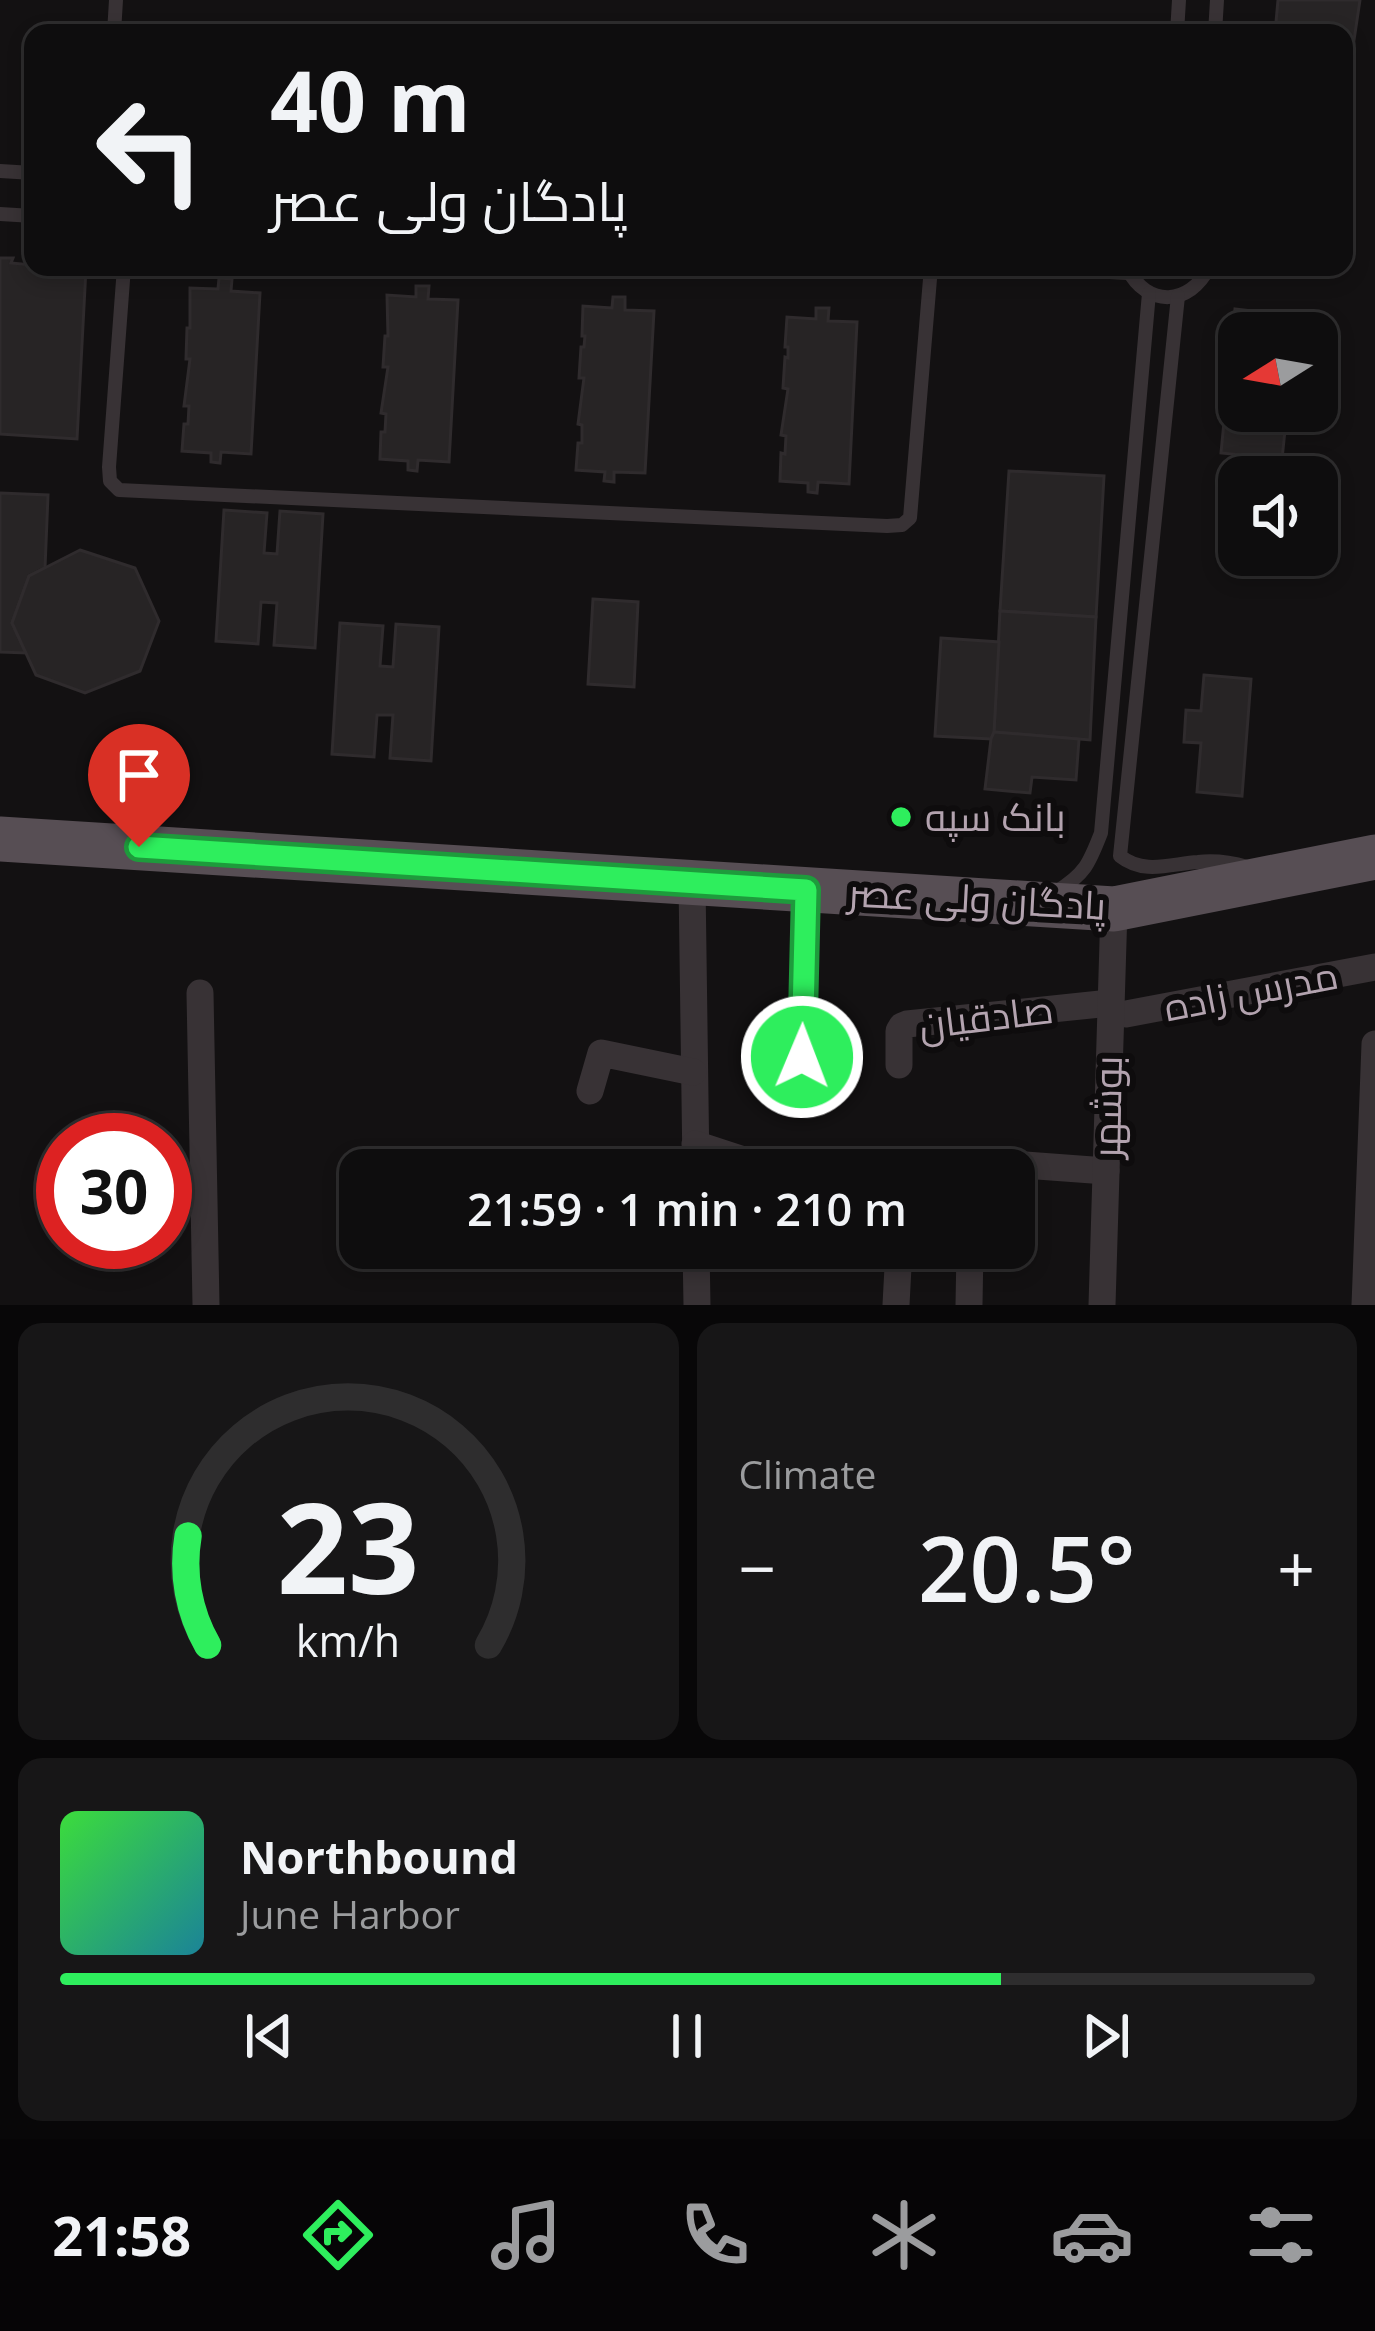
<!DOCTYPE html>
<html lang="en">
<head>
<meta charset="utf-8">
<style>
	:root { --surface:#0e0d0e; --page:#171617; --text:#f1f3f6; --muted:#9b9c9e; --line:#2e2d2e; --accent:#2eee5d }
	body { margin:0; font-family:"Open Sans",Cairo,sans-serif; background:var(--page); color:var(--text); height:100vh; display:flex; flex-direction:column; font-size:45px; white-space:nowrap }
	* { box-sizing:border-box; margin:0 }
	p { font-size:39px; color:var(--muted) }
	.icon { flex:none; width:66px; height:66px; fill:none; stroke:currentColor; stroke-width:2; stroke-linecap:round; stroke-linejoin:round }
	.map { position:relative; height:1305px; overflow:hidden }
	.side { display:flex; flex-direction:column; gap:18px; padding:18px; background:#080708; flex:1 }
	.side>* { flex:none }
	.top-card { position:absolute; left:24px; top:24px; width:1329px; height:252px; border-radius:24px; box-shadow:0 6px 18px #0003,0 0 0 3px var(--line); background:#0e0d0e; color:var(--text); overflow:hidden }
	.needle { width:78px; rotate:259deg }
	.tools { position:absolute; left:1218px; top:312px; display:grid; gap:24px }
	.tools a { display:grid; place-items:center; width:120px; height:120px; border-radius:24px; background:var(--surface); box-shadow:0 6px 18px #0003,0 0 0 3px var(--line); font-size:60px }
	.speed { position:absolute; left:36px; top:1113px; display:flex; gap:24px; font-size:60px; font-weight:700; text-align:center }
	.speed>* { display:grid; place-content:center; width:156px; height:156px; border-radius:50%; background:var(--surface); box-shadow:0 6px 18px #0003,0 0 0 3px var(--line); line-height:1 }
	.speed .limit { border:18px solid #d22; background:#fff; color:#111 }
	.pin { position:absolute; display:grid; place-items:center; width:102px; height:102px; color:#fff; margin:-123px -51px; border-radius:50% 50% 50% 0; rotate:-45deg; box-shadow:0 0 12px #0007 }
	.pin .icon { rotate:45deg }
	.me { position:absolute; width:132px; margin:-66px; rotate:1deg; stroke-linejoin:round; filter:drop-shadow(0 0 9px #0008) }
	.turn { display:flex; align-items:center; gap:42px; height:252px; padding:0 48px; font-size:54px }
	.turn .icon { width:156px; height:156px; stroke-width:2.5 }
	.turn b { display:block; font-size:84px; line-height:102px }
	.big { font-size:90px; font-weight:600; line-height:1.1 }
	.side .card { flex:1; display:flex; flex-direction:column; justify-content:center; gap:18px; min-width:0; padding:0 42px; border-radius:24px; background:var(--page) }
	.side .dial { align-items:center; gap:0 }
	.dial svg { height:312px; overflow:visible; fill:none; stroke:var(--line); stroke-width:7; stroke-linecap:round; text-anchor:middle }
	.dial text { fill:var(--text); stroke:none }
	.song { display:flex; align-items:center; gap:36px }
	.cover { width:144px; height:144px; border-radius:18px; background:linear-gradient(135deg,hsl(120 70% 55%),hsl(190 70% 35%)) }
	.played { height:12px; border-radius:6px; background:linear-gradient(90deg,var(--accent) 75%,var(--line) 75%) }
	.keys { display:flex; justify-content:space-around; direction:ltr }
	.heat { display:flex; justify-content:space-between; align-items:center; font-size:66px; direction:ltr }
	.side .tiles { flex:1; display:grid; gap:18px; grid-template-columns:1fr 1fr }
	.card:last-child { grid-column:span 2 }
	.trip { position:absolute; left:339px; top:1149px; width:696px; height:120px; border-radius:24px; background:var(--surface); box-shadow:0 6px 18px #0003,0 0 0 3px var(--line); font-weight:600; line-height:120px; text-align:center }
	.tab-bar { display:flex; height:192px; justify-content:space-around; align-items:center; background:#060506; color:var(--muted) }
	.tab-bar .icon { width:84px; height:84px }
	.tab-bar .current { color:var(--accent) }
	.tab-bar b { font-size:54px; color:var(--text) }
	.map>svg:first-child { display:block }
	.building { fill:#272425; stroke:#2f2b2d; stroke-width:3 }
	.lines { fill:none; stroke-linecap:round; stroke-linejoin:round }
	.lane { stroke:#383235; stroke-width:14 }
	.street { stroke:#383235; stroke-width:27 }
	.primary { stroke:#574e54; stroke-width:45 }
	.route-casing { stroke:#1e9b3c; stroke-width:30 }
	.route { stroke:#2eee5d; stroke-width:21 }
	.poi-dot { fill:#2eee5d; stroke:#0e0c0d; stroke-width:4.5 }
	.labels { text-anchor:middle; stroke-width:12; stroke-linejoin:round; paint-order:stroke }
	.poi-label { font-size:39px; fill:#b3a3af; stroke:#0e0c0d; text-anchor:start }
	.street-label { font-size:39px; fill:#b3a3af; stroke:#0e0c0d }
</style>
</head>
<body>
<div class="map">
<svg width="1375" height="1305" viewBox="0 0 1375 1305">
	<rect width="100%" height="100%" fill="#131112"/>
	<!-- building -->
	<g class="building">
		<path d="M 1278,0 L 1360,0 L 1344,107 L 1344,33 L 1275,33 Z"/>
		<path d="M 0,258 L 13,258 L 11,263 L 33,265 L 33,267 L 86,268 L 77,439 L 0,434 Z"/>
		<path d="M 219,278 L 232,279 L 231,291 L 260,293 L 251,454 L 221,452 L 220,463 L 211,462 L 211,453 L 182,451 L 184,424 L 188,424 L 189,406 L 184,406 L 190,359 L 186,359 L 187,328 L 190,328 L 190,288 L 218,289 Z"/>
		<path d="M 416,286 L 429,286 L 428,299 L 458,300 L 449,462 L 418,460 L 417,471 L 408,470 L 408,461 L 380,459 L 381,432 L 385,432 L 386,414 L 381,413 L 388,367 L 383,367 L 385,336 L 388,336 L 387,295 L 416,297 Z"/>
		<path d="M 613,297 L 625,297 L 625,310 L 654,311 L 645,473 L 614,472 L 614,482 L 604,481 L 605,472 L 576,470 L 578,443 L 582,443 L 582,425 L 578,424 L 584,378 L 579,378 L 581,347 L 584,347 L 585,336 L 582,336 L 583,306 L 612,308 Z"/>
		<path d="M 816,308 L 829,308 L 828,321 L 857,322 L 849,484 L 818,482 L 817,493 L 808,492 L 808,483 L 780,481 L 781,453 L 785,454 L 786,436 L 781,435 L 788,389 L 783,388 L 785,357 L 788,358 L 788,347 L 785,347 L 787,317 L 816,319 Z"/>
		<path d="M 1235,309 L 1296,316 L 1295,333 L 1239,333 L 1239,411 L 1287,411 L 1282,459 L 1221,453 Z"/>
		<path d="M 1009,471 L 1104,476 L 1096,617 L 1000,611 Z"/>
		<path d="M 0,493 L 48,495 L 45,568 L 29,576 L 12,623 L 26,653 L 0,652 Z"/>
		<path d="M 224,510 L 267,513 L 264,553 L 277,554 L 280,511 L 323,514 L 315,648 L 274,645 L 277,603 L 261,602 L 258,644 L 216,641 Z"/>
		<path d="M 80,550 L 135,568 L 159,621 L 140,671 L 85,693 L 36,675 L 12,623 L 29,576 Z"/>
		<path d="M 593,599 L 638,602 L 634,687 L 588,684 Z"/>
		<path d="M 1000,611 L 1096,617 L 1090,740 L 994,732 Z"/>
		<path d="M 340,623 L 383,626 L 380,666 L 393,667 L 396,624 L 439,627 L 431,761 L 390,758 L 393,715 L 377,715 L 374,757 L 332,754 Z"/>
		<path d="M 941,638 L 999,642 L 994,732 L 991,739 L 935,736 Z"/>
		<path d="M 1204,675 L 1251,679 L 1242,796 L 1197,792 L 1201,743 L 1184,742 L 1186,710 L 1201,711 Z"/>
		<path d="M 994,732 L 1079,739 L 1076,780 L 1032,777 L 1030,793 L 985,789 L 991,739 Z"/>
	</g>
	<g class="lines">
		<!-- lane -->
		<g class="lane">
			<path d="M 114,33 L 116,0"/>
			<path d="M 1177,33 L 1179,0"/>
			<path d="M 1215,33 L 1217,0"/>
			<path d="M 0,171 L 33,173"/>
			<path d="M 0,214 L 33,216"/>
			<path d="M 124,267 L 109,467 L 110,481 L 119,490 L 887,526 L 902,525 L 910,518 L 931,267"/>
			<path d="M 1015,267 L 1128,273"/>
			<path d="M 1127,268 C 1147,308 1190,306 1209,267"/>
			<path d="M 1178,296 L 1120,856 C 1144,875 1170,864 1198,862 C 1216,860 1230,862 1247,867"/>
			<path d="M 1056,892 C 1085,874 1089,864 1101,833 L 1149,293"/>
		</g>
		<!-- street -->
		<g class="street">
			<path d="M 692,882 L 696,1170"/>
			<path d="M 200,993 L 206,1305"/>
			<path d="M 1126,1014 L 1375,967"/>
			<path d="M 899,1065 L 899,1031 L 902,1026 L 907,1024 L 1110,1003"/>
			<path d="M 590,1091 L 601,1053 L 693,1072"/>
			<path d="M 801,1099 L 806,889"/>
			<path d="M 695,1144 L 756,1164 L 760,1170"/>
			<path d="M 970,1161 L 1106,1171"/>
			<path d="M 696,1248 L 697,1305"/>
			<path d="M 896,1305 L 899,1248"/>
			<path d="M 969,1305 L 970,1248"/>
			<path d="M 1102,1305 L 1114,909"/>
			<path d="M 1365,1305 L 1375,1044"/>
		</g>
		<!-- primary -->
		<path class="primary" d="M 0,839 L 1114,909 L 1375,857"/>
	</g>
	<g class="lines">
		<defs>
			<path id="route" d="M 139,847 L 806,890 L 802,1057"/>
		</defs>
		<!-- route casing -->
		<use href="#route" class="route-casing"/>
		<!-- route -->
		<use href="#route" class="route"/>
	</g>
	<!-- markers -->
	<circle class="poi-dot" cx="901" cy="817" r="12"/>
	<g class="labels">
		<!-- poi labels -->
		<g class="poi-label">
			<text x="925" y="831">بانک سپه</text>
		</g>
		<!-- street labels -->
		<g class="street-label">
			<text transform="translate(977 899) rotate(3)" y="14">پادگان ولی عصر</text>
			<text transform="translate(1251 991) rotate(-11)" y="14">مدرس زاده</text>
			<text transform="translate(986 1017) rotate(-7)" y="14">صادقیان</text>
			<text transform="translate(1107 1107) rotate(-89)" y="14">بوشهر</text>
		</g>
	</g>
</svg>
<div class="tools">
<a><svg class="needle" viewBox="-14 -14 28 28"><path d="M0-13l5 13h-10z" fill="#e53935"/><path d="M0 13l5-13h-10z" fill="#9b9c9e"/></svg></a>
<a><svg class="icon" aria-label="sound" viewBox="0 0 24 24"><path d="M4 9h4l5-4v14l-5-4H4zM17 9q2 3 0 6"/></svg></a>
</div>
<div class="speed"><div class="limit">30</div></div>
<div class="pin" style="left:139px;top:847px;background:#d93025"><svg class="icon" aria-label="arrive" viewBox="0 0 24 24"><path d="M6 21V4h12l-3 4 3 4H6"/></svg></div>
<svg class="me" style="left:802px;top:1057px" viewBox="-20 -20 40 40"><circle r="17" fill="#2eee5d" stroke="#fff" stroke-width="3"/><path d="M0-11L8 9 0 5-8 9z" fill="#fff"/></svg>
<div class="trip">21:59 · 1 min · 210 m</div>
<div class="top-card">
<div class="turn"><svg class="icon" aria-label="left" viewBox="0 0 24 24"><path d="M17 20v-9H6M10 6l-5 5 5 5"/></svg><div><b>40 m</b>پادگان ولی عصر</div></div>
</div>
</div>
<section class="side">
<div class="tiles">
<div class="card dial"><svg viewBox="0 0 100 80">
<path d="M14 69A42 42 0 1 1 86 69"/>
<path d="M14 69A42 42 0 0 1 9 41" stroke="#2eee5d"/>
<text x="50" y="56" font-size="32" font-weight="700">23</text>
<text x="50" y="72" font-size="11">km/h</text>
</svg></div>
<div class="card"><p>Climate</p>
<div class="heat"><a>−</a><b class="big">20.5°</b><a>+</a></div>
</div>
<div class="card">
<div class="song"><i class="cover"></i><div><b>Northbound</b><p>June Harbor</p></div></div>
<div class="played"></div>
<div class="keys"><svg class="icon" aria-label="previous" viewBox="0 0 24 24"><path d="M18 5L8 12l10 7zM5 5v14"/></svg><svg class="icon" aria-label="pause" viewBox="0 0 24 24"><path d="M8 5v14M16 5v14"/></svg><svg class="icon" aria-label="next" viewBox="0 0 24 24"><path d="M6 5l10 7-10 7zM19 5v14"/></svg></div>
</div>
</div>
</section>
<nav class="tab-bar">
<b>21:58</b>
<svg class="icon current" aria-label="directions" viewBox="0 0 24 24"><path d="M12 3l9 9-9 9-9-9zM9 14v-3h6M13 9l2 2-2 2"/></svg>
<svg class="icon" aria-label="music" viewBox="0 0 24 24"><path d="M9 18V5l10-2v13"/><circle cx="6" cy="18" r="3"/><circle cx="16" cy="16" r="3"/></svg>
<svg class="icon" aria-label="phone" viewBox="0 0 24 24"><path d="M5 4h4l2 5-3 2q2 4 5 5l2-3 5 2v4C11 20 4 13 5 4z"/></svg>
<svg class="icon" aria-label="climate" viewBox="0 0 24 24"><path d="M12 3v18M4 7l16 10M4 17L20 7"/></svg>
<svg class="icon" aria-label="car" viewBox="0 0 24 24"><path d="M5 17H2v-5l4-1 3-4h7l3 4 3 1v5h-3M9 17h6M6 11h13"/><circle cx="7" cy="17" r="2"/><circle cx="17" cy="17" r="2"/></svg>
<svg class="icon" aria-label="filters" viewBox="0 0 24 24"><path d="M4 7h16M4 17h16"/><circle cx="9" cy="7" r="2"/><circle cx="15" cy="17" r="2"/></svg>
</nav>
</body>
</html>
